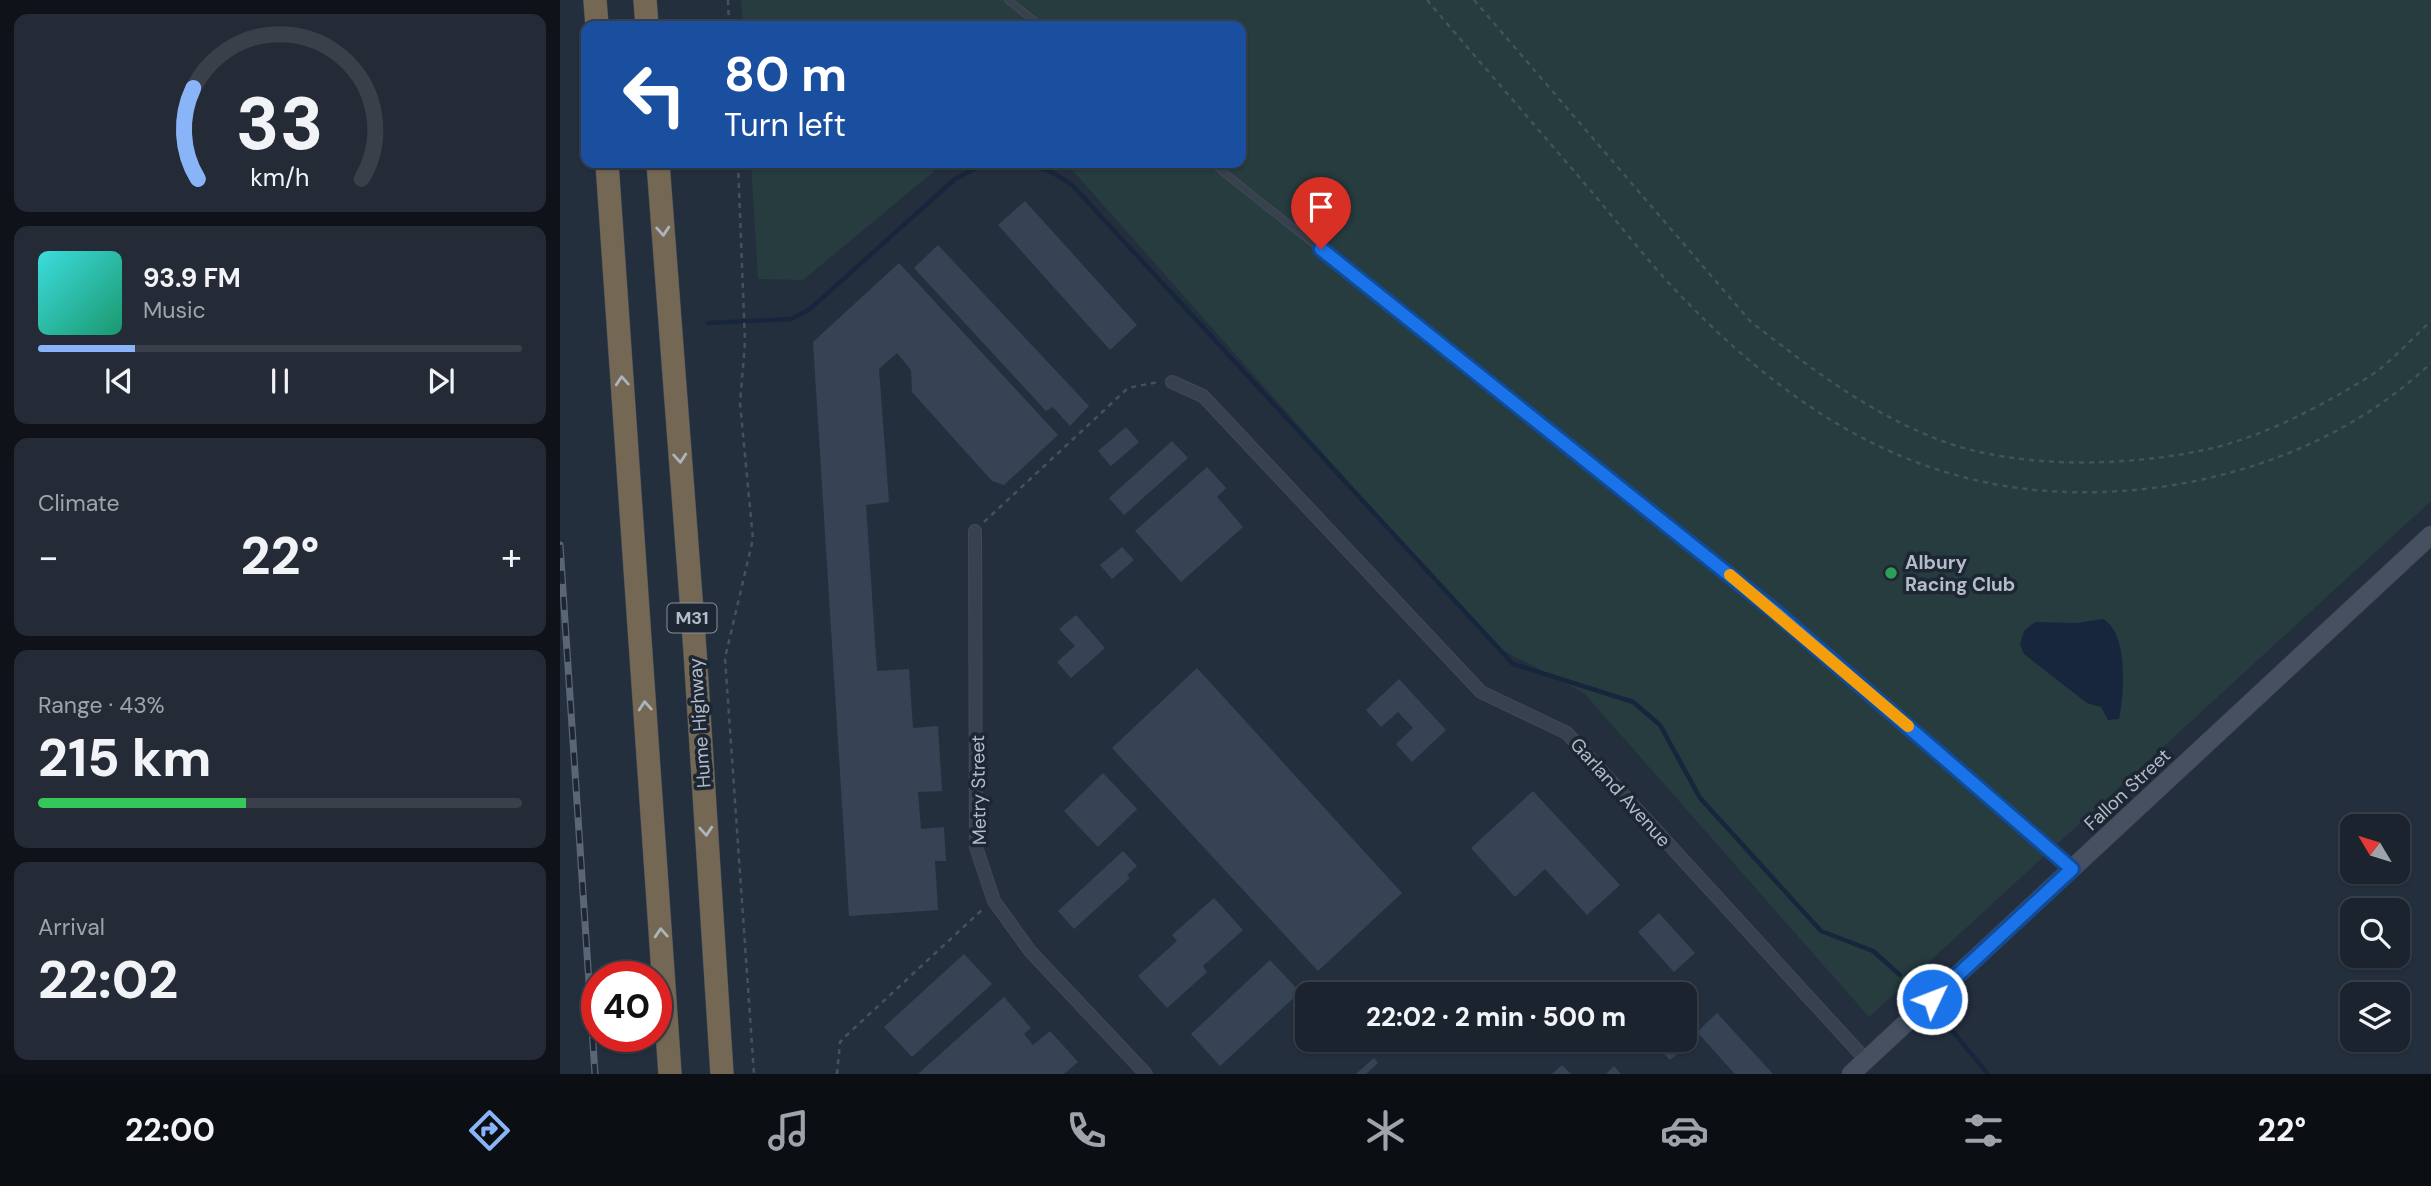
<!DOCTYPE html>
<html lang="en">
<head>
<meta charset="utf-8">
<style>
	:root { --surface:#1b232e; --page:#242b36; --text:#f1f3f6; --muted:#a0a4aa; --line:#39404a; --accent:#8ab4f8 }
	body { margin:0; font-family:"DM Sans",sans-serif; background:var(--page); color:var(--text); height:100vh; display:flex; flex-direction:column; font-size:26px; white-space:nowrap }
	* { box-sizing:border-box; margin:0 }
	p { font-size:23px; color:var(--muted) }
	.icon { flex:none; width:38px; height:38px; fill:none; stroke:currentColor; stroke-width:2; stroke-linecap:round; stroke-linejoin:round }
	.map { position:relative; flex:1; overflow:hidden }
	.details { display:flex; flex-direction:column; gap:14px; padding:14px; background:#0f1319; width:560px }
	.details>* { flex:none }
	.hud { position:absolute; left:21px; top:21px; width:665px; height:147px; border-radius:14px; box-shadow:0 2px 5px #0004,0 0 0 2px var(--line); background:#1a4fa0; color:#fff; overflow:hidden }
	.needle { width:46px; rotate:308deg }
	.controls { position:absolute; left:1780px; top:814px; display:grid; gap:14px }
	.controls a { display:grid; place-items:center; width:70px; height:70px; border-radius:14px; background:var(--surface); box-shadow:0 2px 5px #0004,0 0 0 2px var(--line); font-size:35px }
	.speed { position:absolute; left:21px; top:961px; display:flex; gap:14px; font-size:35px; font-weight:700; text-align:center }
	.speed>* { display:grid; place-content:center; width:91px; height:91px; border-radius:50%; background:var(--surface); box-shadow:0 2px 5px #0004,0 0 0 2px var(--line); line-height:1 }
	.speed .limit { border:10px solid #d22; background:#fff; color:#111 }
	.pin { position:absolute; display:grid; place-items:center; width:60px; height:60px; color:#fff; margin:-72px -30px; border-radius:50% 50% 50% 0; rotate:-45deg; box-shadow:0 0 7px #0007 }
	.pin .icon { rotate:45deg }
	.me { position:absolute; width:77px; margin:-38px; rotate:47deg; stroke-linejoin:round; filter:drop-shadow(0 0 5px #0008) }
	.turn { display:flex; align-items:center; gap:24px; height:147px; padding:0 28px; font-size:32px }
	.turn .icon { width:91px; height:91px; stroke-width:2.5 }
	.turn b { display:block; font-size:49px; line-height:60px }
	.big { font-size:52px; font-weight:800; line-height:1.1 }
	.details .widget { flex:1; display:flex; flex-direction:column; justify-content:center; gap:10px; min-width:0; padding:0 24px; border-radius:14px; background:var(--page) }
	.details .dial { align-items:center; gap:0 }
	.dial svg { height:182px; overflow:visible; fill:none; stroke:var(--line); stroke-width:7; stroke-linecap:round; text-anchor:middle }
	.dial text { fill:var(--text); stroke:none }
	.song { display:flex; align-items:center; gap:21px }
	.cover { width:84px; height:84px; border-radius:10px; background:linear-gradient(135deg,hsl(180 70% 55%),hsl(160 70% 35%)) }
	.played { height:7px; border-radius:4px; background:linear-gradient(90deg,var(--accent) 20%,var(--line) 20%) }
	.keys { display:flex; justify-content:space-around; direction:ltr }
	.heat { display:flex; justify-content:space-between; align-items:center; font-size:38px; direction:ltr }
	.charge { height:10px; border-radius:5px; background:linear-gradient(90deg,#34c759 43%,var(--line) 0) }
	.trip { position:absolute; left:735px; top:982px; width:402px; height:70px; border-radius:14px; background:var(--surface); box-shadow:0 2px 5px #0004,0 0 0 2px var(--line); font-weight:800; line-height:70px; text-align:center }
	.tab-bar { display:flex; height:112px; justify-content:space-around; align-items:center; background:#0b0e12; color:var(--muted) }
	.tab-bar .icon { width:49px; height:49px }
	.tab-bar .active { color:var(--accent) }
	.tab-bar b { font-size:32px; color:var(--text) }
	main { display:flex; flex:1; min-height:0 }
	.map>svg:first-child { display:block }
	.green { fill:#263c3f }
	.water { fill:#17263c }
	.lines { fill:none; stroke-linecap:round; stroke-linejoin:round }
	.stream { stroke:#17263c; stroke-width:4.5 }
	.building { fill:#364354 }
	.lane-casing { stroke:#414a57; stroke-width:8 }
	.street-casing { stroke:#414a57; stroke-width:14 }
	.secondary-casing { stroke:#414a57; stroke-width:19 }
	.highway-casing { stroke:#434c59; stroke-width:24 }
	.path { stroke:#3f5557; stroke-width:2.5; stroke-dasharray:5 5; stroke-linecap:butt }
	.lane { stroke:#38414e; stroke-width:6 }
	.street { stroke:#38414e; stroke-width:12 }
	.secondary { stroke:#465061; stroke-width:18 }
	.highway { stroke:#746855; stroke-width:23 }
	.rail-casing { stroke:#5a6575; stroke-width:7 }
	.rail { stroke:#1d2633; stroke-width:4.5; stroke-dasharray:13; stroke-linecap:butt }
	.oneway { stroke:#aeb4bd }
	.route-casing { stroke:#114b97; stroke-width:18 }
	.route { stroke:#1a73e8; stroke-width:12 }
	.slow { stroke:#f59e0b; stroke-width:12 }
	.leisure-dot { fill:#2e9e5b; stroke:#1d2633; stroke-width:2.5 }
	.labels { text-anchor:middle; stroke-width:7; stroke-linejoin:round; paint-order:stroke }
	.shield { fill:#1d2633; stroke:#878f9c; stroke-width:2 }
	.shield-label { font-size:18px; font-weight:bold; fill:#b4bcc9 }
	.poi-label { font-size:19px; font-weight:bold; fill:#b4bcc9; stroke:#1d2633; text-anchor:start }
	.street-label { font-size:19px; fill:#b4bcc9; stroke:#1d2633 }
</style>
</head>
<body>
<main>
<section class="details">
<div class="widget dial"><svg viewBox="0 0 100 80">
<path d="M14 69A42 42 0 1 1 86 69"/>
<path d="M14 69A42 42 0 0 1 12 29" stroke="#8ab4f8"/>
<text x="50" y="56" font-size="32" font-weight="700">33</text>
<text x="50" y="72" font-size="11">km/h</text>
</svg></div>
<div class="widget">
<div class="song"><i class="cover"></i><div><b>93.9 FM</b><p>Music</p></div></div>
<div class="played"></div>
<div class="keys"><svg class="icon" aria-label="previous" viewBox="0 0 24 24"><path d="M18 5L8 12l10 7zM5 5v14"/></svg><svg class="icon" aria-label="pause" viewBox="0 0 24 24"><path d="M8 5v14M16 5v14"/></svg><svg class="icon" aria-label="next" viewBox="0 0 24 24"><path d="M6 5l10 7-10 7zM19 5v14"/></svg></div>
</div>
<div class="widget"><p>Climate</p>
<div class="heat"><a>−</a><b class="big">22°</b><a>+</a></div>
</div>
<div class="widget"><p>Range · 43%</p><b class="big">215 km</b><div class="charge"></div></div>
<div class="widget"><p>Arrival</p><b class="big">22:02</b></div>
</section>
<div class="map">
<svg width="1871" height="1074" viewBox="0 0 1871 1074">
	<rect width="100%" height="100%" fill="#242f3e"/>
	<!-- green -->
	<g class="green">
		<path d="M 181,0 L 1871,0 L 1871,501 L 1309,1017 L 1024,693 L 933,645 L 506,163 L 681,163 L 681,26 L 183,26 Z"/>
		<path d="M 191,163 L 384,163 L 243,280 L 198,279 Z"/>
	</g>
	<!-- water -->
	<path class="water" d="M 1543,619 C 1569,633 1564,695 1559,719 L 1548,720 L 1541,707 L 1527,703 L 1464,654 L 1460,644 L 1464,631 L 1475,622 L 1516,623 Z"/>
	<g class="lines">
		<!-- stream -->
		<g class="stream">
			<path d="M 453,163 C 475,163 495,172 513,186 L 953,664 L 1073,702 L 1100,725 L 1140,798 L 1261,931 L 1313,951 L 1340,975"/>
			<path d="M 148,323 L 231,319 L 250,309 L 395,179 L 418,167 L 437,163"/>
			<path d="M 1385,1022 L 1428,1074"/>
		</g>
	</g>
	<!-- building -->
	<g class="building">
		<path d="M 465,201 L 577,325 L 550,350 L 438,225 Z"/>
		<path d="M 378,245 L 529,406 L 510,426 L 493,407 L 486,411 L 354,268 Z"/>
		<path d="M 339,263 L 498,435 L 444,485 L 432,481 L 352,392 L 351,370 L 337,353 L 319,369 L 329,502 L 306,505 L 317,671 L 349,669 L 353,728 L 378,726 L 382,791 L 358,792 L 361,829 L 384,827 L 386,861 L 375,861 L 378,910 L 289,916 L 253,342 Z"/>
		<path d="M 566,427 L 579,442 L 551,466 L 538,451 Z"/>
		<path d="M 612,441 L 628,458 L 564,515 L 549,498 Z"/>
		<path d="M 647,467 L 666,488 L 657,497 L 683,527 L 621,582 L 575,531 Z"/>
		<path d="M 562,547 L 574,560 L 552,579 L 540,565 Z"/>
		<path d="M 516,615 L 545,648 L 511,678 L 497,662 L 515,646 L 499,629 Z"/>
		<path d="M 637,668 L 842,893 L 758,971 L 552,748 Z"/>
		<path d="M 839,679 L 886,730 L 852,762 L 836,744 L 853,728 L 838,712 L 821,727 L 806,710 Z"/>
		<path d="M 543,773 L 577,809 L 538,847 L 504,811 Z"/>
		<path d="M 973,791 L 1060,885 L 1027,915 L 985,869 L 955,897 L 911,848 Z"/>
		<path d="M 563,851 L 577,866 L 567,875 L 570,878 L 514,929 L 498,911 Z"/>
		<path d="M 654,898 L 683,930 L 643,966 L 647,972 L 607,1008 L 578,976 L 617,941 L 612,935 Z"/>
		<path d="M 1099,913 L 1135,953 L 1114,972 L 1078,932 Z"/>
		<path d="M 404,954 L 432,984 L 352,1057 L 324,1027 Z"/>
		<path d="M 710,960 L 740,992 L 660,1066 L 631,1034 Z"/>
		<path d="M 444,997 L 471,1028 L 464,1034 L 473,1045 L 490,1031 L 518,1062 L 504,1074 L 358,1074 Z"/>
		<path d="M 1157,1013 L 1213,1074 L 1175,1074 L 1137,1032 Z"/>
		<path d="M 1091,1040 L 1107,1040 L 1118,1053 L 1110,1060 Z"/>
		<path d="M 814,1058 L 818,1063 L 806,1074 L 796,1074 Z"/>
		<path d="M 1002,1065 L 1011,1074 L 992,1074 Z"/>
		<path d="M 1054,1066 L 1061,1074 L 1046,1074 Z"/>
	</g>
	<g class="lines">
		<defs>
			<g id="lane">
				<path d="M 448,0 L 481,26"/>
				<path d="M 652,163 L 1218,614 L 1510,868"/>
			</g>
			<g id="street">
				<path d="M 612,382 L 643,396 L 921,692 L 1007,733 L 1306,1060"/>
				<path d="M 415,531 L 416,847 L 434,901 L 470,951 L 586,1074"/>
			</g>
			<path id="secondary" d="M 1291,1074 L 1871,535"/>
			<g id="highway">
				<path d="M 35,0 L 37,26"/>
				<path d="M 85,0 L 87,26"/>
				<path d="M 47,163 L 110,1074"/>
				<path d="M 98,163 L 135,651 L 162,1074"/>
			</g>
		</defs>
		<!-- lane casing -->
		<use href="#lane" class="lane-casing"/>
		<!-- street casing -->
		<use href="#street" class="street-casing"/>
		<!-- secondary casing -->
		<use href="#secondary" class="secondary-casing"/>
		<!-- highway casing -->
		<use href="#highway" class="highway-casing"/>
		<!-- path -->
		<g class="path">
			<path d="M 168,0 L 169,26"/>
			<path d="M 867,0 C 923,66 980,131 1036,197 C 1064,230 1091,265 1121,296 C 1256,436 1401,514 1600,487 C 1700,473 1797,433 1871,363"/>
			<path d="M 914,0 L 1190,321 C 1250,368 1310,414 1382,441 C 1458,469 1565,467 1644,450 C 1692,440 1742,416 1785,391 C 1797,384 1810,377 1821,368 C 1838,354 1854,337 1871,321"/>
			<path d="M 178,163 L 185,342 L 180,403 L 193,539 L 165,658 L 194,1074"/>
			<path d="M 424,522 L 568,388 L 598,382"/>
			<path d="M 277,1074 L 280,1042 L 289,1033 L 423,909"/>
		</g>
		<!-- lane -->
		<use href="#lane" class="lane"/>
		<!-- street -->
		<use href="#street" class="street"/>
		<!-- secondary -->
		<use href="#secondary" class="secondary"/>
		<!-- highway -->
		<use href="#highway" class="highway"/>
		<defs>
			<path id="rail" d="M 0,545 L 35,1074"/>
		</defs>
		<!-- rail casing -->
		<use href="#rail" class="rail-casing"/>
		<!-- rail -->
		<use href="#rail" class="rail"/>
	</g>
	<!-- one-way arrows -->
	<defs><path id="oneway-chevron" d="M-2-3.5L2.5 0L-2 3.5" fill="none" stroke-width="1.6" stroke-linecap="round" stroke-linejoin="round" transform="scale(1.75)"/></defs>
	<g class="oneway">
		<use href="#oneway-chevron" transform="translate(103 231) rotate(86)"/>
		<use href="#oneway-chevron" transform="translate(62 381) rotate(-94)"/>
		<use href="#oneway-chevron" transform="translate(120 458) rotate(86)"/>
		<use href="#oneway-chevron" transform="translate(85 706) rotate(-94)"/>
		<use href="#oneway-chevron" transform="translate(146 831) rotate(86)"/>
		<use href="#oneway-chevron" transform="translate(101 933) rotate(-94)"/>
	</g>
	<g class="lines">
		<defs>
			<path id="route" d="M 761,249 L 1218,614 L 1512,869 L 1372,999"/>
		</defs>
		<!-- route casing -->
		<use href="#route" class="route-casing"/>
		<!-- route -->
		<use href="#route" class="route"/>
		<!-- slow -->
		<path class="slow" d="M 1170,575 L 1348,726"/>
	</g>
	<!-- markers -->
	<circle class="leisure-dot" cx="1331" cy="573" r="7"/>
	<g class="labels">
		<!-- shield labels -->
		<rect class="shield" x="107.5" y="603.5" width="49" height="29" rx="5"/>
		<g class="shield-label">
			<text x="132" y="624">M31</text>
		</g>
		<!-- poi labels -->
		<g class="poi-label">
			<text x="1345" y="569">Albury<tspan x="1345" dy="22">Racing Club</tspan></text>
		</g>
		<!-- street labels -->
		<g class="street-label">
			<text transform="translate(139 723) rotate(-94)" y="7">Hume Highway</text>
			<text transform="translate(1567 789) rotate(-43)" y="7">Fallon Street</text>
			<text transform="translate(418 790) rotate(-91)" y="7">Metry Street</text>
			<text transform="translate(1061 792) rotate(48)" y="7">Garland Avenue</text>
		</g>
	</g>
</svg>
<div class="controls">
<a><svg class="needle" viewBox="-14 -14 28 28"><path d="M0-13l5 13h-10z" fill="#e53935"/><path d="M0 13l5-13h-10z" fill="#a0a4aa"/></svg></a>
<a><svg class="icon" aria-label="search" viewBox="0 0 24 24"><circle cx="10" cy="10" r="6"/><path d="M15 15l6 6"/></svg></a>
<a><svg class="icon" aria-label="layers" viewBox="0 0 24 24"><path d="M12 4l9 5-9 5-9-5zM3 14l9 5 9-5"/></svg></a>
</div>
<div class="speed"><div class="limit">40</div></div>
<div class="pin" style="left:761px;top:249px;background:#d93025"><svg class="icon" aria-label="arrive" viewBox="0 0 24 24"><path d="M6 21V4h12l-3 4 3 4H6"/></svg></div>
<svg class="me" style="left:1372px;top:999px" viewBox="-20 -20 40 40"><circle r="17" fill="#1a73e8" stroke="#fff" stroke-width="3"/><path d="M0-11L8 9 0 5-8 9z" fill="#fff"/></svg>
<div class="trip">22:02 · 2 min · 500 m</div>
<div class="hud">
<div class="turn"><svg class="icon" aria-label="left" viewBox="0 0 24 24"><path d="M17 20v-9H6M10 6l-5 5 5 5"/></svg><div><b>80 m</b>Turn left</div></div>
</div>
</div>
</main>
<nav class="tab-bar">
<b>22:00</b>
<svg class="icon active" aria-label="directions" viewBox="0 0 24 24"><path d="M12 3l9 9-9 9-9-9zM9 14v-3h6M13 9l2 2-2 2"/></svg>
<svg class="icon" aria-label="music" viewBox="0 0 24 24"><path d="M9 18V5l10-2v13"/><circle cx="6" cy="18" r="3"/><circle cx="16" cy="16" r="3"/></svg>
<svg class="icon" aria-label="phone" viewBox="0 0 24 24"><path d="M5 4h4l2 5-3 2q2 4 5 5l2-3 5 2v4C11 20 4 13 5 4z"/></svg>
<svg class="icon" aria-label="climate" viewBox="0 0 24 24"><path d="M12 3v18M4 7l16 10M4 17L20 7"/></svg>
<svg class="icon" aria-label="car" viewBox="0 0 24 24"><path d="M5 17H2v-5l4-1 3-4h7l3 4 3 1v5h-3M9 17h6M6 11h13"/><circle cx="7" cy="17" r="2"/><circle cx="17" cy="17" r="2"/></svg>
<svg class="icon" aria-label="filters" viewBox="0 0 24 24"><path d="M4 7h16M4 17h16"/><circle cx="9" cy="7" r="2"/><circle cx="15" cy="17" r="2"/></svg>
<b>22°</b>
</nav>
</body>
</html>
